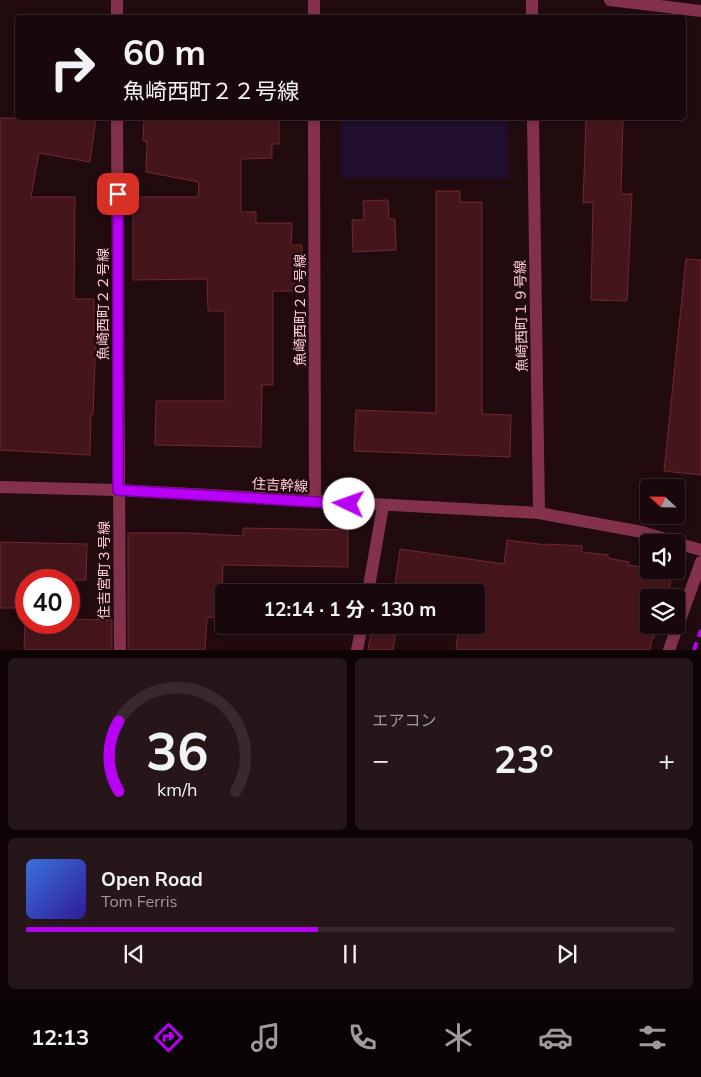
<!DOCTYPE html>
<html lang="ja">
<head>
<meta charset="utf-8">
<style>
	:root { --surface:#19080b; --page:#261619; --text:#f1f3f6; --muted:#9f9a9d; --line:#37292c; --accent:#b900f6 }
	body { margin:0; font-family:Mulish,"Noto Sans JP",sans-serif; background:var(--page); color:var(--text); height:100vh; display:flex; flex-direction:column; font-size:19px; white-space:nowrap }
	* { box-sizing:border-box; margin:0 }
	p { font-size:16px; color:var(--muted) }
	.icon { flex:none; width:28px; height:28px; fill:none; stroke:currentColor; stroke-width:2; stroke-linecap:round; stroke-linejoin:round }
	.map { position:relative; height:650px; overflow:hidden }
	.sheet { display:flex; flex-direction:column; gap:8px; padding:8px; background:#0e0406; flex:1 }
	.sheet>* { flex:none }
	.guide { position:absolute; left:15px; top:15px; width:671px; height:105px; border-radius:5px; box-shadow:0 2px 8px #0003,0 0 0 1px var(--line); background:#19080b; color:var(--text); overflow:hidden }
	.needle { width:32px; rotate:292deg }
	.buttons { position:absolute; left:640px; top:479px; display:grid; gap:10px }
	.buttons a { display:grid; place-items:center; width:45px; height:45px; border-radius:5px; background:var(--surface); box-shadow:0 2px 8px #0003,0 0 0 1px var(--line); font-size:25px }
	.speed { position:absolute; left:15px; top:569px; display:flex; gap:10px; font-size:25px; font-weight:700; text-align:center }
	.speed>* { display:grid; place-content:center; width:65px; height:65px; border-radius:50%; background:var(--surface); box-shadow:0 2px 8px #0003,0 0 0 1px var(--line); line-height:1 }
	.speed .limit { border:8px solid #d22; background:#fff; color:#111 }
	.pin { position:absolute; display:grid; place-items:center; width:42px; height:42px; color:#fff; margin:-21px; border-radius:10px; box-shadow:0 2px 8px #0006 }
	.me { position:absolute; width:55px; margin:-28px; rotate:273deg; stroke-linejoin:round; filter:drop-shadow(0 0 4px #0008) }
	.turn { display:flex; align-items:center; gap:18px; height:105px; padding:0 25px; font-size:22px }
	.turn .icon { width:65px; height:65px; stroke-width:2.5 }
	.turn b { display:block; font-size:35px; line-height:42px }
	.big { font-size:38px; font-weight:700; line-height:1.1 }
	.sheet .card { flex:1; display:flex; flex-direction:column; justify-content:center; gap:8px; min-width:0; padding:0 18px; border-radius:8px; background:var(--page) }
	.sheet .dial { align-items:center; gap:0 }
	.dial svg { height:130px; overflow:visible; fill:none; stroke:var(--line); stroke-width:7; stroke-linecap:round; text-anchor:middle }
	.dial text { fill:var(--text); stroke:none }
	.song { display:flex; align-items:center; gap:15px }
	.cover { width:60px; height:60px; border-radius:8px; background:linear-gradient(135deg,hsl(220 70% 55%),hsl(250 70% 35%)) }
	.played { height:5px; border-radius:2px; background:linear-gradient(90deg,var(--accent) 45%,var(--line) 45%) }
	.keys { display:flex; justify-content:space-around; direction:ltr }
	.heat { display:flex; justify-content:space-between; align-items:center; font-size:28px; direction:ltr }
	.sheet .tiles { flex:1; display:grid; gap:8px; grid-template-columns:1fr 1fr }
	.card:last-child { grid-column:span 2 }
	.trip { position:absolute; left:215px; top:584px; width:270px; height:50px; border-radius:5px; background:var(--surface); box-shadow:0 2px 8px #0003,0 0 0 1px var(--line); font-weight:700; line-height:50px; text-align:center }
	.dock { display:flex; height:80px; justify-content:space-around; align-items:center; background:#0a0304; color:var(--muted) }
	.dock .icon { width:35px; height:35px }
	.dock .on { color:var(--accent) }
	.dock b { font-size:22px; color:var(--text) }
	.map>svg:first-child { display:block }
	.green { fill:#200e2c }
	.building { fill:#44161c; stroke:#722631 }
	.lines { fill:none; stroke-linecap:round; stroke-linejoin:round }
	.minor { stroke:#84324b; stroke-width:12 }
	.rail { stroke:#b900f6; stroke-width:4; stroke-dasharray:8 6; stroke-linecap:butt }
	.route-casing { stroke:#7800a0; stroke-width:12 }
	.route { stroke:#b900f6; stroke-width:9 }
	.labels { text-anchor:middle; stroke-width:5; stroke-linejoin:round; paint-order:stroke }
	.street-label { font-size:14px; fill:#ffcbd7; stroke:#210b0f }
</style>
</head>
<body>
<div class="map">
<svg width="701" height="650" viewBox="0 0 701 650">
	<rect width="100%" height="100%" fill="#210b0f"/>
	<!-- green -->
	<path class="green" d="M 341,118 L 508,118 L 509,179 L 341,178 Z"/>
	<!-- building -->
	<g class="building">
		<path d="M 0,118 L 96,118 L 90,162 L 39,153 L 31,197 L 75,197 L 74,299 L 94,299 L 94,336 L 96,336 L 93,414 L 91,414 L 90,455 L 0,450 Z"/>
		<path d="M 144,118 L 279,118 L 279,144 L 272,144 L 272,158 L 241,159 L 241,212 L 256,212 L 256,223 L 292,223 L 291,245 L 302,245 L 303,291 L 273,291 L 273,385 L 262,385 L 261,447 L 155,445 L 156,401 L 225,401 L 225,311 L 208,311 L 207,279 L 133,280 L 133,197 L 198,197 L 199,182 L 146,172 L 147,141 L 143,141 Z"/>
		<path d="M 586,118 L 623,118 L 621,194 L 632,194 L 627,301 L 591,300 L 593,202 L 583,203 Z"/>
		<path d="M 436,191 L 460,191 L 460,202 L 482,202 L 482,414 L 511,415 L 510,457 L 354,451 L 356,410 L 436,413 Z"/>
		<path d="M 388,200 L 389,219 L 395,219 L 396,250 L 353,252 L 352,220 L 364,220 L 363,201 Z"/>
		<path d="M 686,259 L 701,260 L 701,475 L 664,471 Z"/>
		<path d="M 243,528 L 348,530 L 348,567 L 223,565 L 221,618 L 207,617 L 205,650 L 128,650 L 128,533 L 189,533 L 243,536 Z"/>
		<path d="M 507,540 L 547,545 L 547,544 L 582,546 L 582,552 L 608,555 L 608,558 L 629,562 L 628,565 L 649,568 L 649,570 L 672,572 L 668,598 L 649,598 L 649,625 L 655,625 L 654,638 L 652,638 L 650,650 L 456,650 L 459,625 L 476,625 L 476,592 L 394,592 L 400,549 L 504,564 Z"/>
		<path d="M 0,542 L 87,544 L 86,580 L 26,580 L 26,608 L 0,608 Z"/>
		<path d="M 69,619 L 112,620 L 112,650 L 24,650 L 25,622 L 69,622 Z"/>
		<path d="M 372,626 L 396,630 L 393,650 L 368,650 Z"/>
	</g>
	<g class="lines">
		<!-- minor -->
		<g class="minor">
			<path d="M 117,0 L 117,18"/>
			<path d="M 314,0 L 314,18"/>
			<path d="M 532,0 L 532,18"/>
			<path d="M 610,0 L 701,11"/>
			<path d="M 117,118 L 120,650"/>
			<path d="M 314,118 L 315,502"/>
			<path d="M 533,118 L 539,513"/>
			<path d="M 0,487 L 118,490 L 539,513 L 642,532 L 675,542"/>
			<path d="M 676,543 L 701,550"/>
			<path d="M 368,592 L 383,506"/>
			<path d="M 357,650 L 362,625"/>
			<path d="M 669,650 L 701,562"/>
		</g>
		<!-- rail -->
		<path class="rail" d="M 694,650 L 701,630"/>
	</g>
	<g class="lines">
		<defs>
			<path id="route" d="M 118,194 L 118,490 L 349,504"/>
		</defs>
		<!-- route casing -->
		<use href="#route" class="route-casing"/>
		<!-- route -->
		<use href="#route" class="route"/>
	</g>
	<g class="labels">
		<!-- street labels -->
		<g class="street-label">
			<text transform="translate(103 304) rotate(-90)" y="5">魚崎西町２２号線</text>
			<text transform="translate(300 310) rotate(-90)" y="5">魚崎西町２０号線</text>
			<text transform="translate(521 316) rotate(-91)" y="5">魚崎西町１９号線</text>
			<text transform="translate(280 485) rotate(3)" y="5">住吉幹線</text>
			<text transform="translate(104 570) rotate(-90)" y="5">住吉宮町３号線</text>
		</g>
	</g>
</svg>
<div class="buttons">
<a><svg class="needle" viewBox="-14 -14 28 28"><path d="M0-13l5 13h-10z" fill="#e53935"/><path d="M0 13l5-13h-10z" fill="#9f9a9d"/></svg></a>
<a><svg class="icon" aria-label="sound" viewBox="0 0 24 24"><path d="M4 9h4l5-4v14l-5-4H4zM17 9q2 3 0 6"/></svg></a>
<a><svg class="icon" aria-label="layers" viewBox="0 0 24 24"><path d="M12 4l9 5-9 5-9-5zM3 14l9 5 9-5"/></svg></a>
</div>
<div class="speed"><div class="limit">40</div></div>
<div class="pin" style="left:118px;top:194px;background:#d93025"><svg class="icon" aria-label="arrive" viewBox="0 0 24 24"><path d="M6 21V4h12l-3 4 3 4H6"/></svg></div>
<svg class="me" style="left:349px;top:504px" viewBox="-20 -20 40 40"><circle r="19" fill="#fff"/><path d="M0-13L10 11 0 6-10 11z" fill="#b900f6"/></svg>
<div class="trip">12:14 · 1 分 · 130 m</div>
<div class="guide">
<div class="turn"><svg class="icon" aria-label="right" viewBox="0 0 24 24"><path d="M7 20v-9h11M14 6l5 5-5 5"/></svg><div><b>60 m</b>魚崎西町２２号線</div></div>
</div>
</div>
<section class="sheet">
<div class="tiles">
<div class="card dial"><svg viewBox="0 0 100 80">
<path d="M14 69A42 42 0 1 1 86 69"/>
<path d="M14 69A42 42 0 0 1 14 26" stroke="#b900f6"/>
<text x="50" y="56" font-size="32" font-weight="700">36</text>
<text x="50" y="72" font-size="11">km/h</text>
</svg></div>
<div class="card"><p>エアコン</p>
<div class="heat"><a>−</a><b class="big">23°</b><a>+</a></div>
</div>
<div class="card">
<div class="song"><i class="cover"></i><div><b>Open Road</b><p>Tom Ferris</p></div></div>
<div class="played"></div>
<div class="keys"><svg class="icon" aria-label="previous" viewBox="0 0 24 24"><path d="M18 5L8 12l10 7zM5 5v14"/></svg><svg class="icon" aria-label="pause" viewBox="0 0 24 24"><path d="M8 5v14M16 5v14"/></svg><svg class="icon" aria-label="next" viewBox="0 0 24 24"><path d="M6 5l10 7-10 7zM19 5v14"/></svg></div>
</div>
</div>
</section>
<nav class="dock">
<b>12:13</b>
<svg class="icon on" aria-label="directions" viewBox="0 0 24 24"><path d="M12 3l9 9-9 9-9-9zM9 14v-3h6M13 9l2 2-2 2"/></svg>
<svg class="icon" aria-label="music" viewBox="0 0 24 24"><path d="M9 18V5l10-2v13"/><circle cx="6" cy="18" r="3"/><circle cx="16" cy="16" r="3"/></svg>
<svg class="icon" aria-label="phone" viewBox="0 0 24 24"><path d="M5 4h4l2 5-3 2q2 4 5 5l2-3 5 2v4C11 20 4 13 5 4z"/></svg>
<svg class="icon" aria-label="climate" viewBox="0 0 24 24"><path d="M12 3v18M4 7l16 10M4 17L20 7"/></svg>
<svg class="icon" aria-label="car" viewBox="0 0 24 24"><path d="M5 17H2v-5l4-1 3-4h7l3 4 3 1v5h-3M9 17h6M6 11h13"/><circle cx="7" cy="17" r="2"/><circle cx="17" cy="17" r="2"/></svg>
<svg class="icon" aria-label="filters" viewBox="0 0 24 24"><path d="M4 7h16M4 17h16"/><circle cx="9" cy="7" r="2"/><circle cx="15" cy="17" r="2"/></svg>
</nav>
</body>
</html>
